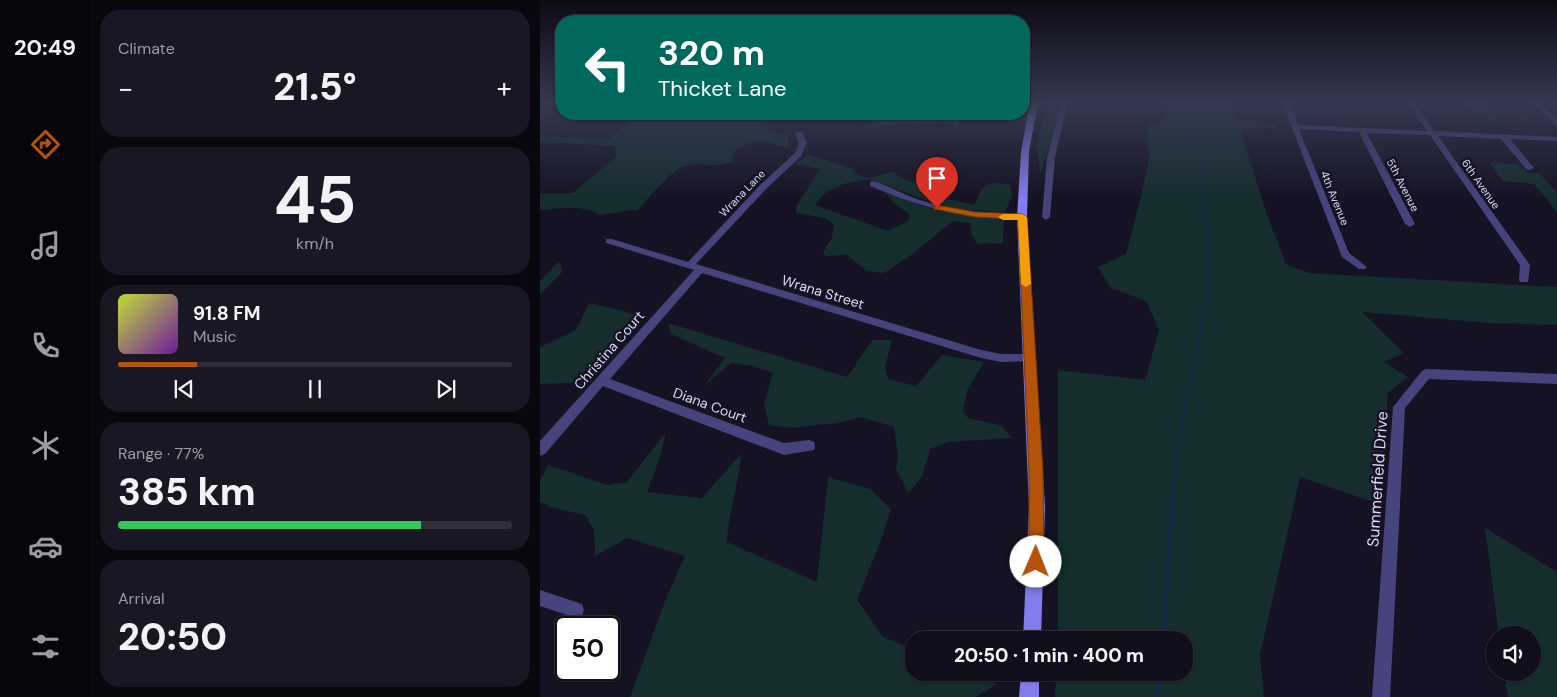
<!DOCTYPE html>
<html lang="en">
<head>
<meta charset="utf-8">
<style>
	:root { --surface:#100e1a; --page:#191723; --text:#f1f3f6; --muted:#9c9ca2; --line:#302e39; --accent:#b45309 }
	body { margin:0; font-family:"DM Sans",sans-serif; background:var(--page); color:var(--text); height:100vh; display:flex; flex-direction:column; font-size:19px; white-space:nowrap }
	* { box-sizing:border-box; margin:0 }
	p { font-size:16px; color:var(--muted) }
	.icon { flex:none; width:28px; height:28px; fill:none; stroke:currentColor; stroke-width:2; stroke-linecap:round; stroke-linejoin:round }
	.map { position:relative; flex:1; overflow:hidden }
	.sheet { display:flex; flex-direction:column; gap:10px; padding:10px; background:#09080e; width:450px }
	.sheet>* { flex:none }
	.top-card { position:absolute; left:15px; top:15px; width:475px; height:105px; border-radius:20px; box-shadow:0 1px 4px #0004,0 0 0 1px var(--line); background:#00695c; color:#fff; overflow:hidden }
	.buttons { position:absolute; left:946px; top:626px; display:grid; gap:10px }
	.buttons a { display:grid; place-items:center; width:55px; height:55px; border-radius:50%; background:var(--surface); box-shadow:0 1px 4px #0004,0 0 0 1px var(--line); font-size:25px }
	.speed { position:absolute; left:15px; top:616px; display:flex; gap:10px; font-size:25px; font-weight:700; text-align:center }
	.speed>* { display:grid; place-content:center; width:65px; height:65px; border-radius:50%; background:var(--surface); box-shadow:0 1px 4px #0004,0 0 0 1px var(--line); line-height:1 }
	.speed .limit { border:2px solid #111; border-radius:8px; background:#fff; color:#111 }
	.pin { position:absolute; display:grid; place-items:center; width:42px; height:42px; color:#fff; margin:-51px -21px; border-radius:50% 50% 50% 0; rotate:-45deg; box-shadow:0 0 5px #0007 }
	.pin .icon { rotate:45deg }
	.me { position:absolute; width:55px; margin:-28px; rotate:1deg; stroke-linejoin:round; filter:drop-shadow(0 0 4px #0008) }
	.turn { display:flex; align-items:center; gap:18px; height:105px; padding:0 20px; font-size:22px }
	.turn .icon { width:65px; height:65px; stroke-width:2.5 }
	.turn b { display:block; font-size:35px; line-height:42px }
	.big { font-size:38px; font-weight:800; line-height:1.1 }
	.sheet .widget { flex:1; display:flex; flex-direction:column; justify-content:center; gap:8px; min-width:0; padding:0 18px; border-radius:20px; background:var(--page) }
	.sheet .dial { align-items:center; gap:0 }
	.dial b { font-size:65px; line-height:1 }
	.song { display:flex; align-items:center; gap:15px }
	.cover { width:60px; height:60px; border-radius:8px; background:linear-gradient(135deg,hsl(70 70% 55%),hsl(280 70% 35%)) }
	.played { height:5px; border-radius:2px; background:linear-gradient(90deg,var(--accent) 20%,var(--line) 20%) }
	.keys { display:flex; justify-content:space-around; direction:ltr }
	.heat { display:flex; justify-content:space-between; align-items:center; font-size:28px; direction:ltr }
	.charge { height:8px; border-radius:4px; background:linear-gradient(90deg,#34c759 77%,var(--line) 0) }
	.trip { position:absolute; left:365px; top:631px; width:288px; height:50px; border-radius:20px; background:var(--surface); box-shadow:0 1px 4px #0004,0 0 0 1px var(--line); font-weight:800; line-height:50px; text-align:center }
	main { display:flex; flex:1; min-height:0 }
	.menu { display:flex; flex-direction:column; width:90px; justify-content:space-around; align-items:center; background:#06060a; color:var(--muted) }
	.menu .icon { width:35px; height:35px }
	.menu .active { color:var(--accent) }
	.menu b { font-size:22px; color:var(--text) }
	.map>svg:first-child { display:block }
	.green { fill:#152d2d }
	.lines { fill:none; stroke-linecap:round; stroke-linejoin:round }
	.stream-far2 { stroke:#172848; stroke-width:2 }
	.stream-far1 { stroke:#172848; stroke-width:2.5 }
	.stream { stroke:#172848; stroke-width:4 }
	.street { fill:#47437d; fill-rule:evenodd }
	.secondary { fill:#837cee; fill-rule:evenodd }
	.route { fill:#b45309; stroke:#753606 }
	.slow { fill:#f59e0b }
	.labels { text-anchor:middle; stroke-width:5; stroke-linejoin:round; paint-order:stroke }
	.far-street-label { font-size:11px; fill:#ded9fa; stroke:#151223 }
	.street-label { font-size:14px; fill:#ded9fa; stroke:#151223 }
	.near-street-label { font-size:16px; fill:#ded9fa; stroke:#151223 }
</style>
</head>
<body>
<main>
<nav class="menu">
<b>20:49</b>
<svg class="icon active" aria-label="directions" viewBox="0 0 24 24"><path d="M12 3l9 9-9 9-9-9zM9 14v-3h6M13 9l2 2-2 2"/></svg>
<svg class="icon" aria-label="music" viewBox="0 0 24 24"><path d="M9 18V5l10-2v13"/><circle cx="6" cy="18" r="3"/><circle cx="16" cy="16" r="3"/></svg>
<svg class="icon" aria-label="phone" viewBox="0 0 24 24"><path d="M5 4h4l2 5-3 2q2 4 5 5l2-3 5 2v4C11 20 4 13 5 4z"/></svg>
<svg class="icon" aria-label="climate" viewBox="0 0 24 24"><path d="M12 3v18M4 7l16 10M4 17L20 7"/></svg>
<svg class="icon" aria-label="car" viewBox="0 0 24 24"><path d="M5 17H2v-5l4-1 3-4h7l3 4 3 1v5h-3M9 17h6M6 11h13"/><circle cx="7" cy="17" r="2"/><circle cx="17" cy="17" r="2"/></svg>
<svg class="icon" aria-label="filters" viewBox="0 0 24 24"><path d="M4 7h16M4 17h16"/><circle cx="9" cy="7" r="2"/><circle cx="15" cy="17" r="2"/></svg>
</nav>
<section class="sheet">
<div class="widget"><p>Climate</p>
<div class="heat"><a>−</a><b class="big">21.5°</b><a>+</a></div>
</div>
<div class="widget dial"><b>45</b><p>km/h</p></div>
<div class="widget">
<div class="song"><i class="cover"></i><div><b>91.8 FM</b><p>Music</p></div></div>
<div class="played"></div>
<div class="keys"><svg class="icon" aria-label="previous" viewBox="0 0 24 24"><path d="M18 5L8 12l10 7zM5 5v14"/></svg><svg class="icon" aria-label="pause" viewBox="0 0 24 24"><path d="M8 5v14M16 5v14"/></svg><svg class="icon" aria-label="next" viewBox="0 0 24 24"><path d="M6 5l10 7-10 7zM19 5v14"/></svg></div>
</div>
<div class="widget"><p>Range · 77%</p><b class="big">385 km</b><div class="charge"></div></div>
<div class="widget"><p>Arrival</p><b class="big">20:50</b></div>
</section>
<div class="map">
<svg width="1017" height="697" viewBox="0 0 1017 697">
	<rect width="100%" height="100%" fill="#151223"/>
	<!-- green -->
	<g class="green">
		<path d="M 506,102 L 521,102 L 500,175 L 497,146 Z"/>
		<path d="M 623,102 L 692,102 L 698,120 L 738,124 L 735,128 L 700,129 L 726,212 L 746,264 L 768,273 L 1017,287 L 1017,325 L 948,323 L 822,312 L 864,353 L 844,362 L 868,377 L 848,393 L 839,504 L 760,477 L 720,655 L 724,697 L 515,697 L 516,673 L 644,672 L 644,640 L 518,640 L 518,370 L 605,380 L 619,330 L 606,301 L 571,288 L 558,267 L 586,254 L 602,193 L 609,157 L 607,126 L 622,121 Z"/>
		<path d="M 925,102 L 946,102 L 954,110 L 956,117 L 951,121 L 935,115 Z"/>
		<path d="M 100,114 L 230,114 L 216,123 L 226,129 L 248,136 L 248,146 C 239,147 236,144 228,142 C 215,138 203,146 193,153 L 193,161 C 174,169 167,162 150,165 C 131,167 110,198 97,211 L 93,210 L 60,215 C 43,204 20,209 0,210 L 0,193 L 33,193 L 76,157 L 75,146 L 0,142 L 0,136 L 69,139 Z"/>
		<path d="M 349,114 L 426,114 L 422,117 L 417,128 L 400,121 L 318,129 L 351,116 Z"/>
		<path d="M 269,155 L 311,168 L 320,176 L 328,178 L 352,172 L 370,182 L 398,181 L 402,189 L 399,197 L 434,205 C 445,184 445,180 470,185 L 472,197 L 465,212 L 416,209 L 390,202 L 330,179 L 303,184 L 285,193 L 275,205 L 348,231 L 368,221 L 370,215 L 355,204 L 344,191 L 399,211 L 464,220 L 463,243 L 438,244 L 432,235 L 430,223 L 413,221 L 371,255 L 344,273 L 327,271 L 307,255 L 285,256 L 283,252 L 292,238 L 294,224 L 285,218 L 256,213 L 257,205 L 280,169 L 255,164 Z"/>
		<path d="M 949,162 L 979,165 L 988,173 L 999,173 L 1017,192 L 1017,212 L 994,184 L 963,181 Z"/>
		<path d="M 19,261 L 23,271 L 0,295 L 0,281 Z"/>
		<path d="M 49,303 L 94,314 L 87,329 L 88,335 L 51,382 L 0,384 L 0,347 L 36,330 Z"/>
		<path d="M 128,323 L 307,377 L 332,340 L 352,340 L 345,367 L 348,379 L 376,386 L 402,355 L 444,362 L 427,391 L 423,411 L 428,418 L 462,426 L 472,438 L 408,442 L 390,449 L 382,477 L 368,493 L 356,469 L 358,456 L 354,427 L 321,417 L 297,423 L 250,428 L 229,425 L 224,404 L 233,373 L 214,366 L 191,363 L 164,386 L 185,358 L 131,334 Z"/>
		<path d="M 126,432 L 120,457 L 107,492 L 162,498 L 201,454 C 199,485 188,513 187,542 L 277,582 L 288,477 L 330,489 L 351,509 L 340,543 L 317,600 L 343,637 L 374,649 L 374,672 L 430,673 L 457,684 L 436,697 L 90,697 L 124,604 L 145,556 L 87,538 L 55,556 L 54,530 L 45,515 L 10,507 L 0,502 L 0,481 L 8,465 L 67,485 L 87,482 Z"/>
		<path d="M 945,528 L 1017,572 L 1017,697 L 968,697 L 964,673 L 992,672 L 992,635 L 959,635 Z"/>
	</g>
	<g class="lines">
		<!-- stream-far2 -->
		<path class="stream-far2" d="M 640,102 L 662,168 L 669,287 L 660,333"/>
		<!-- stream-far1 -->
		<path class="stream-far1" d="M 633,494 L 636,456 L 660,331"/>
		<!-- stream -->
		<g class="stream">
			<path d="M 623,640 L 633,493"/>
			<path d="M 618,697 L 620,672"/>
		</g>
		<!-- street -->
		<g class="street">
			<path d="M 521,102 L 528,102 L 515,157 L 510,217 L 506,220 L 502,217 L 507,157 Z"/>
			<path d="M 742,102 L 749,102 L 758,125 L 887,131 L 867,102 L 874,102 L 894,131 L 1017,137 L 1017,141 L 970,139 L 994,168 L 990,170 L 987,170 L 961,139 L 898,136 L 990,265 L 988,282 L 980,282 L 979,280 L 980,265 L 890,135 L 827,133 L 875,224 L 870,227 L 865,224 L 819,132 L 759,129 L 809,253 L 827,267 L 825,269 L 819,269 L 802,257 Z"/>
			<path d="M 992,102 L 999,102 L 1017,120 L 1017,126 Z"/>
			<path d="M 256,132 L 262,132 L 267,143 L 261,156 L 226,189 L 156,264 L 441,350 L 461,354 L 490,354 L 494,355 L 496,358 L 494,361 L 461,362 L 441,358 L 162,273 L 70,379 L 244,443 L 269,440 L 274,442 L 275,446 L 274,450 L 244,455 L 63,386 L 5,454 L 0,456 L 0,441 L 154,270 L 66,243 L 66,239 L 72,239 L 148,262 L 220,185 L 255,153 L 259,143 L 255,134 Z"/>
			<path d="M 333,181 C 350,186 366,196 383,201 C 415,211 449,214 482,214 L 486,217 L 482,220 C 424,219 383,208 330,186 L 330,182 Z"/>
			<path d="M 886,369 L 1017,374 L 1017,384 L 889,379 L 865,408 L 850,697 L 832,697 L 853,407 L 882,371 Z"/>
			<path d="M 0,590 L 42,604 L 44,610 L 42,616 L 36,618 L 0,606 Z"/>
		</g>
		<!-- secondary -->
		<g class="secondary">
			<path d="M 490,102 L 498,102 L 489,152 L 487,217 L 505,507 L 501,640 L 483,640 L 489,507 L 477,217 L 481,152 Z"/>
			<path d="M 481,672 L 499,672 L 499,697 L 479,697 Z"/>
		</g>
	</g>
	<!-- sky -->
	<linearGradient id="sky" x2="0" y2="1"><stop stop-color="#0c0a13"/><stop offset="0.51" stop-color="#353950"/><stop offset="1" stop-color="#353950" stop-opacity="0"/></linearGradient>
	<rect width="1017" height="200" fill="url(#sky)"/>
	<!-- route -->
	<path class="route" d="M 397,205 L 435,212 L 482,214 L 487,217 L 503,471 L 504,562 L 502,568 L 496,570 L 491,568 L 489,562 L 489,471 L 478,219 L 435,217 L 394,209 L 393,208 Z"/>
	<!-- slow -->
	<path class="slow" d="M 482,214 L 487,217 L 491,284 L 486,287 L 481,284 L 478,220 L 463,220 L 458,217 L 463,214 Z"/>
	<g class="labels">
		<!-- far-street labels -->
		<g class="far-street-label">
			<text transform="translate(941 184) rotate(55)" y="4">6th Avenue</text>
			<text transform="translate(863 185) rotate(63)" y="4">5th Avenue</text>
			<text transform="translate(202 193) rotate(-46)" y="4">Wrana Lane</text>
			<text transform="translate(795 198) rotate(68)" y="4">4th Avenue</text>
		</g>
		<!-- street labels -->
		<g class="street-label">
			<text transform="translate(283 292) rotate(17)" y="5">Wrana Street</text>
			<text transform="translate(69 350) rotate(-49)" y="5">Christina Court</text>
			<text transform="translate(170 405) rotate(20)" y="5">Diana Court</text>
		</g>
		<!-- near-street labels -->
		<g class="near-street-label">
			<text transform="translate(837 479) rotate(-86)" y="6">Summerfield Drive</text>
		</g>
	</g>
</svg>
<div class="buttons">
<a><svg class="icon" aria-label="sound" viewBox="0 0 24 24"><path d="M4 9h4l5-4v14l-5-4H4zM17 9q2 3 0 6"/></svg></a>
</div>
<div class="speed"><div class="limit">50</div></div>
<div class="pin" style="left:397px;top:208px;background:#d93025"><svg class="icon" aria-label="arrive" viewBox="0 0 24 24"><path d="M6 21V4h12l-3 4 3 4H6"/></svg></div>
<svg class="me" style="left:496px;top:562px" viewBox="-20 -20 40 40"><circle r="19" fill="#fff"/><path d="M0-13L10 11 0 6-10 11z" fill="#b45309"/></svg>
<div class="trip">20:50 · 1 min · 400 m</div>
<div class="top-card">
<div class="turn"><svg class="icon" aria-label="left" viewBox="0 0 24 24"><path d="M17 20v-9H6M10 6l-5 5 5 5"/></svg><div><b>320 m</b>Thicket Lane</div></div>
</div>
</div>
</main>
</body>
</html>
